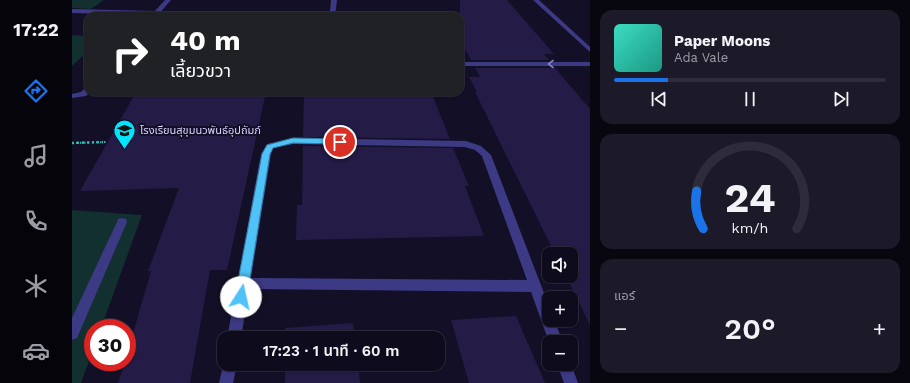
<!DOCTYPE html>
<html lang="th">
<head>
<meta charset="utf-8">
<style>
	:root { --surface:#0e0b1c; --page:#1c1929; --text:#f1f3f6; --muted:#9b9ba3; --line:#2e2b3b; --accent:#1a73e8 }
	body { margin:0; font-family:"Work Sans","Noto Sans Thai",sans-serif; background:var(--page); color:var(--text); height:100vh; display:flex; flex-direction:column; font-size:15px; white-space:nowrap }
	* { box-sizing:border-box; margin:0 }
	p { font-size:13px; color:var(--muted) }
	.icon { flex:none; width:22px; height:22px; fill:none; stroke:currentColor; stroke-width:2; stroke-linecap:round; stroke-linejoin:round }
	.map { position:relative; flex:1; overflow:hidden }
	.sheet { display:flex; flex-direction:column; gap:10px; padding:10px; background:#08060f; width:320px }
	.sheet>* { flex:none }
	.top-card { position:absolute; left:12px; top:12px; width:380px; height:84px; border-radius:12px; box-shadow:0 1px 3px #0004,0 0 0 1px var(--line); background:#202124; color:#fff; overflow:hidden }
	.fabs { position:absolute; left:470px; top:247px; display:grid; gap:8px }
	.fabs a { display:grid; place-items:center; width:36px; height:36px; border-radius:8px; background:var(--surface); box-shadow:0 1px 3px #0004,0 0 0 1px var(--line); font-size:20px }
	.speed { position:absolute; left:12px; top:319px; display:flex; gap:8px; font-size:20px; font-weight:700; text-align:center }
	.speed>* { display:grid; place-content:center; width:52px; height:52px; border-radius:50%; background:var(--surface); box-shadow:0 1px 3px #0004,0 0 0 1px var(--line); line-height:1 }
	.speed .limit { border:6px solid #d22; background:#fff; color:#111 }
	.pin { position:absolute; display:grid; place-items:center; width:34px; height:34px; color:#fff; margin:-17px; border:2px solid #fff; border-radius:50%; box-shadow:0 1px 4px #0007 }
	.me { position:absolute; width:44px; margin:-22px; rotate:10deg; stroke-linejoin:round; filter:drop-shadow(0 0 3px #0008) }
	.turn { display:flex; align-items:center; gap:14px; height:84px; padding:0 20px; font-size:18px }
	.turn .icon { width:52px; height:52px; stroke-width:2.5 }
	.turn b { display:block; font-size:28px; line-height:34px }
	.big { font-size:30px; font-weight:600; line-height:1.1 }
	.sheet .card { flex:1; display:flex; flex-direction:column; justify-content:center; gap:6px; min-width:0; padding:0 14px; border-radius:12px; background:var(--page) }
	.sheet .dial { align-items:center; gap:0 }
	.dial svg { height:104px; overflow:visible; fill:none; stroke:var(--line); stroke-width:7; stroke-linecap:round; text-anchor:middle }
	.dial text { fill:var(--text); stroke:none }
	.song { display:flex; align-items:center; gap:12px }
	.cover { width:48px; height:48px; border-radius:6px; background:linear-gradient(135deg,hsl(170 70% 55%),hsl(170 70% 35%)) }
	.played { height:4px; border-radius:2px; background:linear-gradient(90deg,var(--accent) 20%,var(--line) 20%) }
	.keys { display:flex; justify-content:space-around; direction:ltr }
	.heat { display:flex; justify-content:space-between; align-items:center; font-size:22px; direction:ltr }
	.trip { position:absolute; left:145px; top:331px; width:228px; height:40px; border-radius:12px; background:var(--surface); box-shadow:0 1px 3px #0004,0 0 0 1px var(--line); font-weight:600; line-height:40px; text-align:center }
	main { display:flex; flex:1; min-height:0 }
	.menu { display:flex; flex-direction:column; width:72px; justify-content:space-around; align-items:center; background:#06040b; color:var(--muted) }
	.menu .icon { width:28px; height:28px }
	.menu .current { color:var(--accent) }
	.menu b { font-size:18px; color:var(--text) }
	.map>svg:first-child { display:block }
	.green { fill:#12302f }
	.building { fill:#241b47 }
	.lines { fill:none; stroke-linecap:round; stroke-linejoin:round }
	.path-far1 { stroke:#2fb8b0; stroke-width:2; stroke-dasharray:1.5 2.5; stroke-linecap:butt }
	.path { stroke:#2fb8b0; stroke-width:2.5; stroke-dasharray:2 3; stroke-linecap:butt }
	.minor { fill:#3d3a85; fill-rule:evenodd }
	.oneway { stroke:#837fbc }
	.route { fill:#4fc3f7; stroke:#337fa1 }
	.labels { text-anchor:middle; stroke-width:4; stroke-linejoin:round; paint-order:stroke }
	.poi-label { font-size:11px; fill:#d9d4ff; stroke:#130f26; text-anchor:start }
</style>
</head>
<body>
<main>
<nav class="menu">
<b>17:22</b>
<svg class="icon current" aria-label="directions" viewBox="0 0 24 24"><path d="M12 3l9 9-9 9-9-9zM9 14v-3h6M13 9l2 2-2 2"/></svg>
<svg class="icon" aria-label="music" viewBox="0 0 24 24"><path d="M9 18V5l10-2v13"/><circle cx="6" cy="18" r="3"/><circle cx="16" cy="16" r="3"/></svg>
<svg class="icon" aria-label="phone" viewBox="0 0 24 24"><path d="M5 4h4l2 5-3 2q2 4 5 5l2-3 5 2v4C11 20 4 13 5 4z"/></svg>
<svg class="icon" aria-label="climate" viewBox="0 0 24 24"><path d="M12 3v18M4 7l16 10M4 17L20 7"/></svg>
<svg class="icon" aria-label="car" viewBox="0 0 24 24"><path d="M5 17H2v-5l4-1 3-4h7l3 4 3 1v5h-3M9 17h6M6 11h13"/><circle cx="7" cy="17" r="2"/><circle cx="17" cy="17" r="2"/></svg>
</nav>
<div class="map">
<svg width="518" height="383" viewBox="0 0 518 383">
	<rect width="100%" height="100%" fill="#130f26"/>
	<!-- green -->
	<g class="green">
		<path d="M 0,0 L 32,0 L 19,9 L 0,8 Z"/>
		<path d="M 0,35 L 16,36 L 16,51 L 0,66 Z"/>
		<path d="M 0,210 L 70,215 L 29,328 L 21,328 L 21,350 L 9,383 L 0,383 Z"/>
	</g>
	<!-- building -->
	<g class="building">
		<path d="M 388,0 L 435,0 L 482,54 L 472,54 L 477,60 L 399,60 L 388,40 Z"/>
		<path d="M 403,68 L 483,68 L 518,109 L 518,325 L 494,276 L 499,276 L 499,254 L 483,254 L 403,92 L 405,92 L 397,77 L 408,77 Z"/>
		<path d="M 64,92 L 194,92 L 155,270 L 138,270 L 118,383 L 46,383 L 53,362 L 55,362 L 55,354 L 79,271 L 76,271 L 107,188 L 8,191 Z"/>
		<path d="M 232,92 L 359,92 L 378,139 L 231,137 Z"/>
		<path d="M 231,146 L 381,148 L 397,186 L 393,186 L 412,236 L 224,240 L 225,205 L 230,205 Z"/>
		<path d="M 444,316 L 473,383 L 397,383 L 379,320 Z"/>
		<path d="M 281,323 L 283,338 L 213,338 L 213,328 Z"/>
		<path d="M 213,364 L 286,364 L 288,383 L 213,383 Z"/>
	</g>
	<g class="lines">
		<!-- path-far1 -->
		<path class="path-far1" d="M 0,143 L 35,142"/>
		<!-- path -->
		<path class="path" d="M 0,143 L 31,142"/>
		<!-- minor -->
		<g class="minor">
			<path d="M 93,0 L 99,0 L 85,16 L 79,16 L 80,15 L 0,13 L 0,9 L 83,11 Z"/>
			<path d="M 259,0 L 265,0 L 263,16 L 184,16 L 181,14 L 184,12 L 258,12 Z"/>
			<path d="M 461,0 L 467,0 L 518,47 L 518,52 Z"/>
			<rect x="388" y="62" width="130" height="4"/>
			<path d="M 13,88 L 16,88 L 16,92 L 18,92 L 14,96 L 0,98 L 0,94 L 9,92 Z"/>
			<path d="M 221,138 L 394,141 L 409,146 L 419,155 L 477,306 L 477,320 L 482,320 L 491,342 L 477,342 L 459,292 L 177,289 L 169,338 L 155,338 L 189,154 L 195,144 ZM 221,144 L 393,147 L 403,150 L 410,156 L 455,280 L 179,278 L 199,154 L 201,148 Z"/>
			<path d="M 50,218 L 54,219 L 55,222 L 5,338 L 0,340 L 0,318 L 45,222 L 46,219 Z"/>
			<path d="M 152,361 L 152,364 L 165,364 L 161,383 L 147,383 Z"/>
			<path d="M 485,364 L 499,364 L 506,383 L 492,383 Z"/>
		</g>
	</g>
	<!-- one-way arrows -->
	<defs><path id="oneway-chevron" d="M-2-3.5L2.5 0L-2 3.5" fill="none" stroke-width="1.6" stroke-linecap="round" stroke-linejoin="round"/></defs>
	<use class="oneway" href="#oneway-chevron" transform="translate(479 64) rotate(-180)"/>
	<!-- route -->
	<path class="route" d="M 221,138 L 268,139 L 272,142 L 268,144 L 221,143 L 201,148 L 198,154 L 175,297 L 173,300 L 169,302 L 165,300 L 163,297 L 190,154 L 195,145 Z"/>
	<!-- icons -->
	<defs>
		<symbol id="school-pin" viewBox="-11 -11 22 30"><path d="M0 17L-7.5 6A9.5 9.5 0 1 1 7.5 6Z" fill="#00e5ff" stroke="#130f26"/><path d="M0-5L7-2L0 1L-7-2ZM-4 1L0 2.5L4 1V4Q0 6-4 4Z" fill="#111"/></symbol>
	</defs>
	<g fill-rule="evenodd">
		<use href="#school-pin" x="40" y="118" width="25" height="34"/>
	</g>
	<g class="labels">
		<!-- poi labels -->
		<g class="poi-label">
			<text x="68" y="134">โรงเรียนสุขุมนวพันธ์อุปถัมภ์</text>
		</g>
	</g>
</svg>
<div class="fabs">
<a><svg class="icon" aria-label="sound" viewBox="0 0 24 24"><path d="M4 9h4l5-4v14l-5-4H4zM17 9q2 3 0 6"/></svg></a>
<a>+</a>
<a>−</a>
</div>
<div class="speed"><div class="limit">30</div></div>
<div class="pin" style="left:268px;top:142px;background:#d93025"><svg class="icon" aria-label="arrive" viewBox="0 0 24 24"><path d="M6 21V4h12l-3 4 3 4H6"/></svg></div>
<svg class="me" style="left:169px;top:297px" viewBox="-20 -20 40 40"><circle r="19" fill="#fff"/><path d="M0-13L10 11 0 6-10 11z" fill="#4fc3f7"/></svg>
<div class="trip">17:23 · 1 นาที · 60 m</div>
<div class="top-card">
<div class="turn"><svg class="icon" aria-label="right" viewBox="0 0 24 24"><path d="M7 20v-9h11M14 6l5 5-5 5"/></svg><div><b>40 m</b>เลี้ยวขวา</div></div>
</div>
</div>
<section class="sheet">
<div class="card">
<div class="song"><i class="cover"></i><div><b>Paper Moons</b><p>Ada Vale</p></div></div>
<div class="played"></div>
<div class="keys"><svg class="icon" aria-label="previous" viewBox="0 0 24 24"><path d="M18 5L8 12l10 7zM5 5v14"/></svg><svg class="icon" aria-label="pause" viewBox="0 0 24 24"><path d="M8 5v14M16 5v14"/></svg><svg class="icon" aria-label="next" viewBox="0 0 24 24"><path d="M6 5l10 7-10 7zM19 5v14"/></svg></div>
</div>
<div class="card dial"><svg viewBox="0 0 100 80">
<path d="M14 69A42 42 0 1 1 86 69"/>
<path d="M14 69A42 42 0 0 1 9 40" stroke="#1a73e8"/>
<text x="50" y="56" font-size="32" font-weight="700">24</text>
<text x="50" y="72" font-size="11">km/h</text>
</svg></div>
<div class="card"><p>แอร์</p>
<div class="heat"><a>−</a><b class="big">20°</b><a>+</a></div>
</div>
</section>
</main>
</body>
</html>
